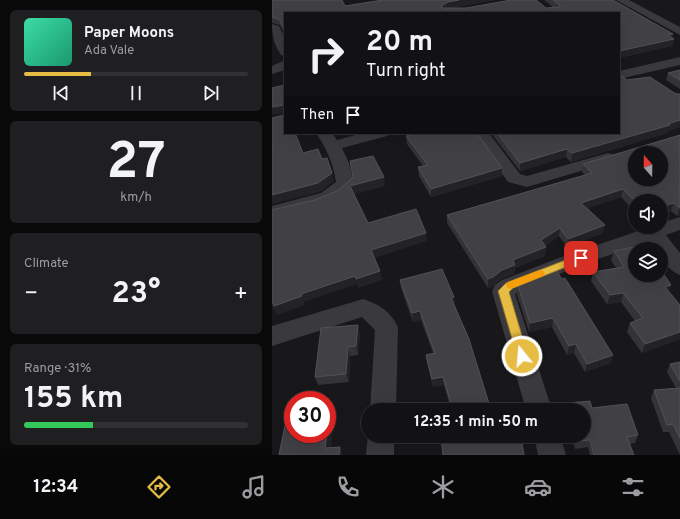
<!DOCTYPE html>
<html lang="en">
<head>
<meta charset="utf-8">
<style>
	:root { --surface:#121113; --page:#1f1f21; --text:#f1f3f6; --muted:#9c9da0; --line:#313133; --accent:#e6bc43 }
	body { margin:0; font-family:Overpass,sans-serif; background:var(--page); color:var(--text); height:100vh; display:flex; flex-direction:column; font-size:15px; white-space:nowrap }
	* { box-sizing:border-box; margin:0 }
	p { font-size:13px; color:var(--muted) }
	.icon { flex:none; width:22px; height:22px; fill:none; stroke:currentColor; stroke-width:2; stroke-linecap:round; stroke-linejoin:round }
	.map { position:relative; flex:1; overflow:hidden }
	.drawer { display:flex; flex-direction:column; gap:10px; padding:10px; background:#0a090a; width:272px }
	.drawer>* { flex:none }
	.banner { position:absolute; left:12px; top:12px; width:336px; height:122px; border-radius:0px; box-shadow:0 4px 16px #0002,0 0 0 1px var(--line); background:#121113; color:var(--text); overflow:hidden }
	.needle { width:26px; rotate:340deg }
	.controls { position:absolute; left:356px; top:146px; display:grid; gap:8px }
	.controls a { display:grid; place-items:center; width:40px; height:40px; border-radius:50%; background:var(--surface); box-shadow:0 4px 16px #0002,0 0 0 1px var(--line); font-size:20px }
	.speed { position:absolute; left:12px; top:391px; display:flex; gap:8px; font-size:20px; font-weight:700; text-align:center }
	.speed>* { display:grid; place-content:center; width:52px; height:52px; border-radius:50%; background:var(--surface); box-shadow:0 4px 16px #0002,0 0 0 1px var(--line); line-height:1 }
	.speed .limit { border:6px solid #d22; background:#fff; color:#111 }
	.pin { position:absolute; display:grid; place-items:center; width:34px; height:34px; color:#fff; margin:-17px; border-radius:8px; box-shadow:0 2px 6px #0006 }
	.me { position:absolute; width:44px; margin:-22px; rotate:343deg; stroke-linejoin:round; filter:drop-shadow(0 0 3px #0008) }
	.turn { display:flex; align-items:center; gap:14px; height:84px; padding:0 16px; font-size:18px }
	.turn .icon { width:52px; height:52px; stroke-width:2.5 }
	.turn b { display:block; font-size:28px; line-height:34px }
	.then { display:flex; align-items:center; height:38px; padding:0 16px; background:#0003; gap:8px; font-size:15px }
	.big { font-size:30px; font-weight:700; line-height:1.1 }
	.drawer .widget { flex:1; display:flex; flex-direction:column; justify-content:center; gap:6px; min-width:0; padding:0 14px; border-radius:6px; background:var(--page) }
	.drawer .dial { align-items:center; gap:0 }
	.dial b { font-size:52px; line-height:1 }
	.song { display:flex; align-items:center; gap:12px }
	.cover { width:48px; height:48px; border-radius:6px; background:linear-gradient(135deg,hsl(160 70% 55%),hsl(160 70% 35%)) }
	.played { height:4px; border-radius:2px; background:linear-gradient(90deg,var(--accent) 30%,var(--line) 30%) }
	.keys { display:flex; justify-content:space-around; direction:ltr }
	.heat { display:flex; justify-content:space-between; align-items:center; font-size:22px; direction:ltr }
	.charge { height:6px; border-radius:3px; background:linear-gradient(90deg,#34c759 31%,var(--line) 0) }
	.trip { position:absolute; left:89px; top:403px; width:230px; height:40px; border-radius:20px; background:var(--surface); box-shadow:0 4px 16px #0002,0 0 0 1px var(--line); font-weight:700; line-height:40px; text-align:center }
	.tabs { display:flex; height:64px; justify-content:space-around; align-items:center; background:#070708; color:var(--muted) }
	.tabs .icon { width:28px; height:28px }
	.tabs .active { color:var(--accent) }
	.tabs b { font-size:18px; color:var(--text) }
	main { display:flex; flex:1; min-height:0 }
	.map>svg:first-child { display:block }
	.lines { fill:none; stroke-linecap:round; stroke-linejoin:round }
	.street { fill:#39393e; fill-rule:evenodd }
	.wall { fill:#343337 }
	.shaded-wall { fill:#232225 }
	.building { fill:#414045; stroke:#515257; fill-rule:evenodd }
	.route { fill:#e6bc43; stroke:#967a2c }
	.slow { fill:#f59e0b }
</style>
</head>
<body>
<main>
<section class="drawer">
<div class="widget">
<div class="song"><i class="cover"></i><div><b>Paper Moons</b><p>Ada Vale</p></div></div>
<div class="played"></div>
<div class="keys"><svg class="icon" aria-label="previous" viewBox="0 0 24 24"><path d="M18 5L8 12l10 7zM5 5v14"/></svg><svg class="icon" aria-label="pause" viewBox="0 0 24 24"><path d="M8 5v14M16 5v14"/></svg><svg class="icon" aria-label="next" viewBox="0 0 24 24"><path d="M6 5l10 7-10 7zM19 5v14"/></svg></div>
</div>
<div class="widget dial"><b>27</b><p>km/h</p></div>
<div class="widget"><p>Climate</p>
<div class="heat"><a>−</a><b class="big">23°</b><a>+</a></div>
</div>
<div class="widget"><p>Range · 31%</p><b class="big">155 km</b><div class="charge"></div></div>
</section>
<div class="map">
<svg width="408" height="455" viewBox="0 0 408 455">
	<rect width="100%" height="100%" fill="#181719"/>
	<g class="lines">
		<!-- street -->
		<g class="street">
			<path d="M 344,0 L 357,0 L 408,27 L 408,35 Z"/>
			<path d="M 0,24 L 7,26 L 13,38 L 13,56 L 9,55 C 2,45 0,35 0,24 Z"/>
			<path d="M 408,57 L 408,65 L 347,79 L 347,71 Z"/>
			<path d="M 13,60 L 13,70 L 0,74 L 0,66 Z"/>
			<path d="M 44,133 L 60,133 L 65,140 L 91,133 L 118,133 L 115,136 L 70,148 L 77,163 L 82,184 C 67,206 24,211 0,218 L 0,206 L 49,193 L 64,182 C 61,163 55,149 44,133 Z"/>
			<path d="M 201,133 L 217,133 L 248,174 L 255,176 L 336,153 L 342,155 L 344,158 L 342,161 L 255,187 L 236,182 Z"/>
			<path d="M 408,217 L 408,230 L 394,235 L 408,253 L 408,275 C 397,271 389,260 389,249 L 383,249 L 377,241 L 301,268 L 243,294 L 280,410 L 254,410 L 220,291 L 223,285 L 230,280 L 287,258 L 378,227 L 389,227 L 389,223 Z"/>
			<path d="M 91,299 C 107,304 119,312 126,327 L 124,410 L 98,410 L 103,330 L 90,317 L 0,346 L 0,326 Z"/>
			<path d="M 96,435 L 122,436 L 122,455 L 94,455 Z"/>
			<path d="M 262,436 L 288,436 L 294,455 L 266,455 Z"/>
		</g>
	</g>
	<!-- wall -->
	<g class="wall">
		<path d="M 0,0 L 73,6 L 109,0 L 223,0 L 179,8 L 282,8 L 272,0 L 341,0 L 401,34 L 400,38 L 402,39 L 400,46 L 347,58 L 347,13 L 13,13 L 13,35 L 8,25 L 0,23 Z"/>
		<path d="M 408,70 L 408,89 L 394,80 L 396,73 Z"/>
		<path d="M 355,80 L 408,94 L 408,127 L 396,131 L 396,133 L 299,162 L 294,157 L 248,171 L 219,133 L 347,133 Z"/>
		<path d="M 408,135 L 408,216 L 405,216 L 399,211 L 363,201 L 363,212 L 349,197 L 316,208 L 331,233 L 295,247 L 287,236 L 273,246 L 274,247 L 273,256 L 243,268 L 242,274 L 229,279 L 221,286 L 216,288 L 175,223 L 175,215 L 313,175 L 310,172 L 311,164 Z"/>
		<path d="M 134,136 L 230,168 L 230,176 L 159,197 L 147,176 L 146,167 L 151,166 L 135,144 Z"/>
		<path d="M 342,251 L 399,285 L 397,291 L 408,305 L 408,339 L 370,353 L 355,332 L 358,323 L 363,321 L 349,302 L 335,304 L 319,281 L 321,272 L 344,268 L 339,260 Z"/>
		<path d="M 128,280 L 182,297 L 183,306 L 219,410 L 179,410 L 172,385 L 161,387 L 155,363 L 154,355 L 161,353 L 149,320 L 141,322 L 129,288 Z"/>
		<path d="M 246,286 L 341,355 L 339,363 L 313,372 L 302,353 L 295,355 L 280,327 L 257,332 L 245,295 Z"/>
		<path d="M 88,334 L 86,355 L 78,356 L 77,382 L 46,385 L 43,377 Z"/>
		<path d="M 408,362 L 408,455 L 397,432 L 391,432 L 379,398 L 382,390 L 404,388 L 395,372 L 398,364 Z"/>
		<path d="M 295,403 L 320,408 L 366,435 L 363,443 L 357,444 L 362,455 L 318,455 L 316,447 L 303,449 L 300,436 L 312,436 L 312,410 L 294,410 Z"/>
	</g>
	<!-- shaded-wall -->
	<g class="shaded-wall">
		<path d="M 187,0 L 223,0 L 176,9 L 170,13 L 169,6 L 176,2 Z"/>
		<path d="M 401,34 L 399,40 L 402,39 L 400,46 L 347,58 L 347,51 Z"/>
		<path d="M 13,105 L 13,113 L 0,115 L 0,107 Z"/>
		<path d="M 408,120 L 408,127 L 396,131 L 396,133 L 299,162 L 300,153 Z"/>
		<path d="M 295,149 L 294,157 L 248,171 L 248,163 Z"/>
		<path d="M 230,168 L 230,176 L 159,197 L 159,189 Z"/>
		<path d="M 60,173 L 62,181 L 48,192 L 0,204 L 0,195 Z"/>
		<path d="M 112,177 L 113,186 L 80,195 L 78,186 Z"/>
		<path d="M 351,189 L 349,197 L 308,211 L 309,203 Z"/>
		<path d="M 402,203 L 399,211 L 389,215 L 389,207 Z"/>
		<path d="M 408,208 L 408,216 L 405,216 Z"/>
		<path d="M 333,225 L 331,233 L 295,247 L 296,239 Z"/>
		<path d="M 288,228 L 287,236 L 268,249 L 269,240 Z"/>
		<path d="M 154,233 L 155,241 L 100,259 L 99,250 Z"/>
		<path d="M 274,247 L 273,256 L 243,268 L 242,274 L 229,279 L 221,286 L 216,288 L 216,279 L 241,260 Z"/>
		<path d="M 108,271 L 110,280 L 86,288 L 84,279 Z"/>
		<path d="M 83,276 L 85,284 L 32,302 L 33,305 L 5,315 L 2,309 L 0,309 L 0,300 L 29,294 Z"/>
		<path d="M 399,285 L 396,294 L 393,287 Z"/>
		<path d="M 351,293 L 349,302 L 335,304 L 338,295 Z"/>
		<path d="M 182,297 L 183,306 L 179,298 Z"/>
		<path d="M 148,311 L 149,320 L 141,322 L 140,313 Z"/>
		<path d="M 281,318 L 280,327 L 257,332 L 258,323 Z"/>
		<path d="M 86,325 L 88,334 L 86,355 L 84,346 Z"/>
		<path d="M 408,332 L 408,339 L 370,353 L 373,344 Z"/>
		<path d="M 304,344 L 302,353 L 295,355 L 297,346 Z"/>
		<path d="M 76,347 L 78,356 L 77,382 L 74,374 Z"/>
		<path d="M 341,355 L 339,363 L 313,372 L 315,364 Z"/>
		<path d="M 171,377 L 172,385 L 161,387 L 160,379 Z"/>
		<path d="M 59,402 L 63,413 L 58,455 L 53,448 Z"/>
		<path d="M 68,447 L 71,455 L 67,455 Z"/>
	</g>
	<!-- building -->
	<g class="building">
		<path d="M 0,0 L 70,0 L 73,6 L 111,0 L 187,0 L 176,2 L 169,6 L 171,8 L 194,8 L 239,0 L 264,0 L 274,8 L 288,7 L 288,5 L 281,0 L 341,0 L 401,34 L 396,35 L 402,39 L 347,51 L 347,13 L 13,13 L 13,29 L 12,29 L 7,19 L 0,17 Z"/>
		<path d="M 408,70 L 408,80 L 396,73 Z"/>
		<path d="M 347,74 L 355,80 L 378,77 L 404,94 L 408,94 L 408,120 L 396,124 L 398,125 L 300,153 L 295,149 L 248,163 L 225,133 L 347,133 Z"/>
		<path d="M 13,85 L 13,105 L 0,107 L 0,88 Z"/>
		<path d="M 12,106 L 13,108 L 13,133 L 23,133 L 31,153 L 46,149 L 50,159 L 55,158 L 60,173 L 46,183 L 0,195 L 0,118 L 12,115 Z"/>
		<path d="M 145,133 L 205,133 L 230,168 L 159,189 L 146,167 L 156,165 L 134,136 Z"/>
		<path d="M 408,135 L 408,208 L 402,203 L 389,207 L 389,201 L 363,201 L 351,189 L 309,203 L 333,225 L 296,239 L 288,228 L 269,240 L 274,247 L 241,260 L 243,265 L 230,270 L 221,277 L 216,279 L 175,215 L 320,173 L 311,164 ZM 363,153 L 389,153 L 389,179 L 363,179 Z"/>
		<path d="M 101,156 L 112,177 L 78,186 L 96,223 L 144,209 L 154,233 L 99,250 L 108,271 L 84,279 L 83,276 L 29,294 L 30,296 L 2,306 L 0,301 L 0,210 L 43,200 L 65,191 L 74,184 L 81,177 L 78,161 Z"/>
		<path d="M 371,245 L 374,249 L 363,249 L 363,275 L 389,275 L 389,270 L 399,285 L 393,287 L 408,305 L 408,332 L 373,344 L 358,323 L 371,318 L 351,293 L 338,295 L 321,272 L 352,267 L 342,251 Z"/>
		<path d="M 170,269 L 182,297 L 179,298 L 197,339 L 219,410 L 181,410 L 171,377 L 160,379 L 154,355 L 163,353 L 148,311 L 140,313 L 128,280 Z"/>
		<path d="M 283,269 L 290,279 L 293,278 L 341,355 L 315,364 L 304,344 L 297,346 L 281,318 L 258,323 L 246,286 Z"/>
		<path d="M 86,325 L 84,346 L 76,347 L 74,374 L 43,377 L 49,328 Z"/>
		<path d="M 408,362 L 408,381 L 398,364 Z"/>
		<path d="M 408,388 L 408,438 L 401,424 L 395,425 L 382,390 Z"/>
		<path d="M 318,401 L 320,408 L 355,404 L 366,435 L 355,437 L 362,455 L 322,455 L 318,440 L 305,441 L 304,436 L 312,436 L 312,410 L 297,410 L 295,403 Z"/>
		<path d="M 55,402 L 59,402 L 55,433 Z"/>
		<path d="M 17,405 L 21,405 L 21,434 L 55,434 L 53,448 L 68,447 L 67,455 L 7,455 Z"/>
		<path d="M 182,436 L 249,436 L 252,455 L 171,455 L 169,438 Z"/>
	</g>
	<!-- route -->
	<path class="route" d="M 309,254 L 312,255 L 314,258 L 312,260 L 241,288 L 237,292 L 256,356 L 254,359 L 250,361 L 246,359 L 226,291 L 234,283 Z"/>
	<!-- slow -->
	<path class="slow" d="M 268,270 L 271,271 L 273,273 L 271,276 L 239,289 L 236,288 L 234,285 L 236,282 Z"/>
</svg>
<div class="controls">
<a><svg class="needle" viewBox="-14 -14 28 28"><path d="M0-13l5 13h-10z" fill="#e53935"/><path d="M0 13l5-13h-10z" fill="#9c9da0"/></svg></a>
<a><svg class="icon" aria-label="sound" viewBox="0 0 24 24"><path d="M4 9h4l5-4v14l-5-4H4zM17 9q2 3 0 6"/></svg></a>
<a><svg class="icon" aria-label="layers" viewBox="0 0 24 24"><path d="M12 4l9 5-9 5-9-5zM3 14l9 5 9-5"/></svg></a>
</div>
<div class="speed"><div class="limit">30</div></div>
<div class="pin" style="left:309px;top:258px;background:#d93025"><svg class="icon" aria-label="arrive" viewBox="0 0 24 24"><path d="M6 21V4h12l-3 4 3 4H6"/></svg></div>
<svg class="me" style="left:250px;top:356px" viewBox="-20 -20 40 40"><circle r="17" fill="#e6bc43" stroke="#fff" stroke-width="3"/><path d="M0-11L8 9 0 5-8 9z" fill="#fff"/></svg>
<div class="trip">12:35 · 1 min · 50 m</div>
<div class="banner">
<div class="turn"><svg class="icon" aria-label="right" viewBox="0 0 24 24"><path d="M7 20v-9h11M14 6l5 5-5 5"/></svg><div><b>20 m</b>Turn right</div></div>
<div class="then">Then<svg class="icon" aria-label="arrive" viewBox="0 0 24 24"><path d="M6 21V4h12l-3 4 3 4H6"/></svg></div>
</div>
</div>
</main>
<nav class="tabs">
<b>12:34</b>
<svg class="icon active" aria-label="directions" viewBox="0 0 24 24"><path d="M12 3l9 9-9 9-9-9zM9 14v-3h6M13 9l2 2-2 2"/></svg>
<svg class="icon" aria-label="music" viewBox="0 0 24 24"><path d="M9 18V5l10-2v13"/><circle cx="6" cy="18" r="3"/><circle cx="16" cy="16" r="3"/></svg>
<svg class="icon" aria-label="phone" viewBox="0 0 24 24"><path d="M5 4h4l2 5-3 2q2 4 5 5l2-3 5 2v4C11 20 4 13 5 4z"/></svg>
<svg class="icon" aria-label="climate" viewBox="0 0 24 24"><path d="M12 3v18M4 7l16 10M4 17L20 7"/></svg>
<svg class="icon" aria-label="car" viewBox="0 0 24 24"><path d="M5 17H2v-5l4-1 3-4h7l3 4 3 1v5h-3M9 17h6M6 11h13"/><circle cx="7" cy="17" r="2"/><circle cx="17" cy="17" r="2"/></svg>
<svg class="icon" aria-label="filters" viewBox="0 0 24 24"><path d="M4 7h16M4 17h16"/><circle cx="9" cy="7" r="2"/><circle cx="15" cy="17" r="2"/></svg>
</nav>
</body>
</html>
